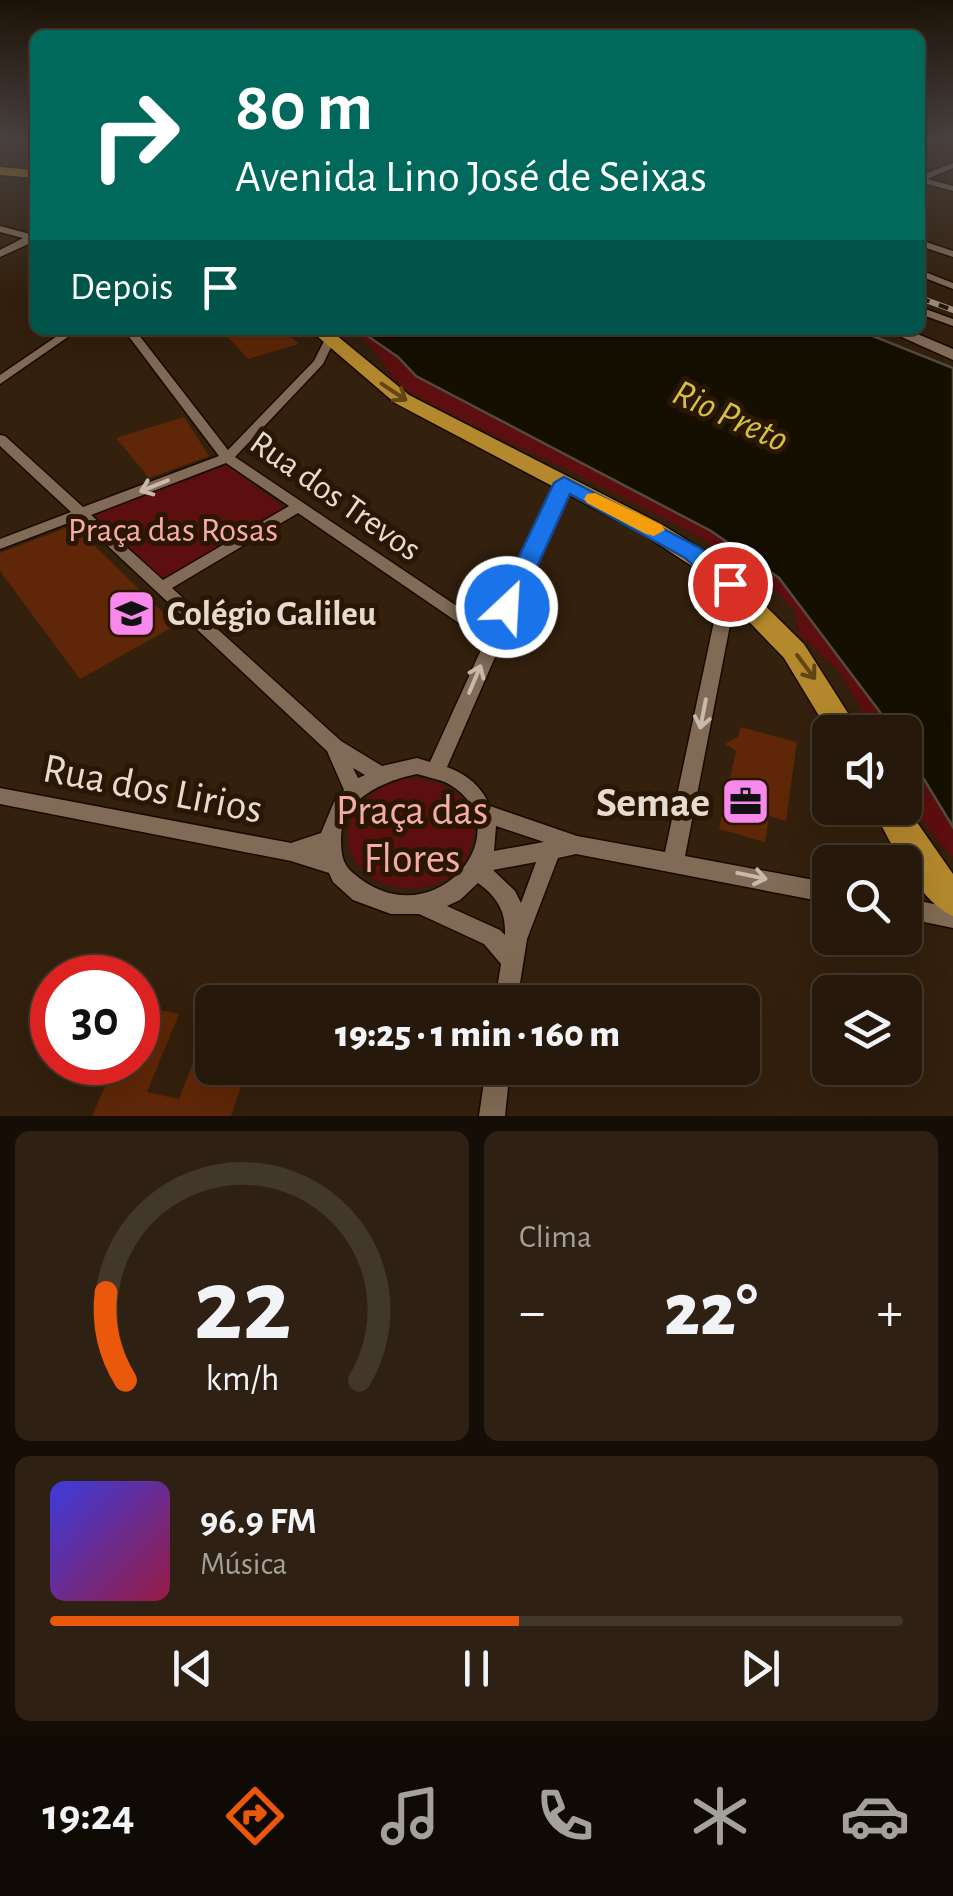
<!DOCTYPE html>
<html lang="pt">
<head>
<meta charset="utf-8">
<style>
	:root { --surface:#26180a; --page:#2e2113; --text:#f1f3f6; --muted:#a4a09c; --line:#42372b; --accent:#ea580c }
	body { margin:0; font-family:"Alegreya Sans",sans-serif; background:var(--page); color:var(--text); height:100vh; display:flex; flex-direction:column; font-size:38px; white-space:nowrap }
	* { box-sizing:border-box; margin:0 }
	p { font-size:32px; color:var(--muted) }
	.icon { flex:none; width:55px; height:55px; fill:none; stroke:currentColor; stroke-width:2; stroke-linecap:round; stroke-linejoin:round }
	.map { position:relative; height:1116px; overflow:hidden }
	.details { display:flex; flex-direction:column; gap:15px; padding:15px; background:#150d06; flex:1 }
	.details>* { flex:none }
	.banner { position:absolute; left:30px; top:30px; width:895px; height:305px; border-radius:15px; box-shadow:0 10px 40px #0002,0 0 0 2px var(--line); background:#00695c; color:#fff; overflow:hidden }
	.fabs { position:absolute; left:812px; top:715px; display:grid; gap:20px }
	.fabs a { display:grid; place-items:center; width:110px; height:110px; border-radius:15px; background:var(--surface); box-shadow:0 10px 40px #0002,0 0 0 2px var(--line); font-size:50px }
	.speed { position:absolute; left:30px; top:955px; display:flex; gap:20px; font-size:50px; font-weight:700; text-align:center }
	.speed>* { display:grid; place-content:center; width:130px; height:130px; border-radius:50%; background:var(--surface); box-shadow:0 10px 40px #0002,0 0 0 2px var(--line); line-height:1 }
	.speed .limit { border:15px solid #d22; background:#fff; color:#111 }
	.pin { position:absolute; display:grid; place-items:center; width:85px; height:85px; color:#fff; margin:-42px; border:5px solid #fff; border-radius:50%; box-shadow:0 2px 10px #0007 }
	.me { position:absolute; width:110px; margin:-55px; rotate:25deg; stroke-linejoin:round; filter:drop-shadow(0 0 8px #0008) }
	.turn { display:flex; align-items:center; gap:35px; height:210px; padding:0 40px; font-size:45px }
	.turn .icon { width:130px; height:130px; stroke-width:2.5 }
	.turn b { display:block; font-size:70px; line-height:85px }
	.then { display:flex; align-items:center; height:95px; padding:0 40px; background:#0003; gap:20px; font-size:38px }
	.big { font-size:75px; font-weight:800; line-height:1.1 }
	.details .tile { flex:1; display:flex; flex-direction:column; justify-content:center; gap:15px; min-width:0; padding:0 35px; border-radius:15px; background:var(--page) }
	.details .dial { align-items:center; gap:0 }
	.dial svg { height:260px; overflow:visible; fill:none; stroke:var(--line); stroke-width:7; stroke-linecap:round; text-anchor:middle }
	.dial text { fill:var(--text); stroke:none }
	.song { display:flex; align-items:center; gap:30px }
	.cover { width:120px; height:120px; border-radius:15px; background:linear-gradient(135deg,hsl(240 70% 55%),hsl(340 70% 35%)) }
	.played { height:10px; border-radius:5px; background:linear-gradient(90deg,var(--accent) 55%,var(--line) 55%) }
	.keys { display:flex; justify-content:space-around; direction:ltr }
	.heat { display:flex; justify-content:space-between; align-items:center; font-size:55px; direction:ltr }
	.details .tiles { flex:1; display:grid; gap:15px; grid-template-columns:1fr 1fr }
	.tile:last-child { grid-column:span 2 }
	.trip { position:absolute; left:195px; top:985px; width:565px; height:100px; border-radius:15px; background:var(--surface); box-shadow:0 10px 40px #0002,0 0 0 2px var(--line); font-weight:800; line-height:100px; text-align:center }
	.tab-bar { display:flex; height:160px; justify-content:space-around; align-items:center; background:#0f0a04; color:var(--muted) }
	.tab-bar .icon { width:70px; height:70px }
	.tab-bar .active { color:var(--accent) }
	.tab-bar b { font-size:45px; color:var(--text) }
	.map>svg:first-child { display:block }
	.green { fill:#5d0e0e }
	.water { fill:#140f00; stroke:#534c3e; stroke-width:2.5 }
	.building { fill:#5f2707 }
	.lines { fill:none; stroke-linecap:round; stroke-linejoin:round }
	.street-casing { stroke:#1a0900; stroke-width:3 }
	.secondary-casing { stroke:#1a0900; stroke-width:3 }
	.primary-casing { stroke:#1a0900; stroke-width:3 }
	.street { fill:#826b56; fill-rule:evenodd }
	.secondary { fill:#826b56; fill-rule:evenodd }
	.primary { fill:#b4892d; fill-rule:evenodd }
	.rail-casing { stroke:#9e8f80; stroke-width:6 }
	.rail { stroke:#291704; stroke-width:4; stroke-dasharray:10; stroke-linecap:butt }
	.oneway { stroke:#614514 }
	.oneway2 { stroke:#c9b9aa }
	.route { fill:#1a73e8; stroke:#114b97; stroke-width:2.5 }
	.slow { fill:#f59e0b }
	.labels { text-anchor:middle; stroke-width:10; stroke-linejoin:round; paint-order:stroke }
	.street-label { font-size:35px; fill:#e7dace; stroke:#291704 }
	.park-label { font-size:35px; fill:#f5aca4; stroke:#291704 }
	.poi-label { font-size:35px; font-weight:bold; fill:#e7dace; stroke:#291704; text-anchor:start }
	.water-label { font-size:38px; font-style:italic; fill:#d5c140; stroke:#291704 }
	.near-street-label { font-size:42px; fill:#e7dace; stroke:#291704 }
	.near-poi-label { font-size:42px; font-weight:bold; fill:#e7dace; stroke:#291704; text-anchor:end }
	.near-park-label { font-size:42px; fill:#f5aca4; stroke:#291704 }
</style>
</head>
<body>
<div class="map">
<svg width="953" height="1116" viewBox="0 0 953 1116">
	<rect width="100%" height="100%" fill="#33200d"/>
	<!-- green -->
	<g class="green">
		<path d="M 353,330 L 359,330 L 398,357 L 416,376 L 711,531 L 779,578 L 895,732 L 874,732 L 840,672 L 798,633 L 796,612 C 754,564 702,538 646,509 C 567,468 484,433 406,390 C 385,372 378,348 353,330 Z"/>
		<path d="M 227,465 L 286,509 L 165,581 L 95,515 Z"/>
		<path d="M 905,748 L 953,827 L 953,859 C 919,819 905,801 905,748 Z"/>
		<path d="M 407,778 C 501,780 490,890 408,888 C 390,888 372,882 360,867 C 327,827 368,787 407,778 Z"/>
	</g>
	<!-- water -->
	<path class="water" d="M 359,330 L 858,330 L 953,368 L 953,827 L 905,748 L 905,732 L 895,732 L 779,578 L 711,531 L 416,376 L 398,357 Z"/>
	<!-- building -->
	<g class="building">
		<path d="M 252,330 L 263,333 L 283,330 L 299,344 L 248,359 L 228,337 Z"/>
		<path d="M 184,417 L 209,456 L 149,478 L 116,438 Z"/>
		<path d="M 73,525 L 176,625 L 80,679 L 0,571 L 0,553 Z"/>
		<path d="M 740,727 L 797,742 L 786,821 L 769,816 L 765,842 L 719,829 L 736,751 L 725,744 L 738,737 Z"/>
		<path d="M 141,1006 L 179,1014 L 147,1092 L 179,1099 L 212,1014 L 212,1068 L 247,1068 L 231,1116 L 92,1116 L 116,1062 L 138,1062 Z"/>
	</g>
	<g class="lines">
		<defs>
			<g id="street">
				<path d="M 948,140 L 953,140 L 953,142 L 949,142 Z"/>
				<path d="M 953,163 L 953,168 L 927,179 L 953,186 L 953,191 L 920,182 L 920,176 Z"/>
				<path d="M 0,226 L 30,234 L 35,232 L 35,241 L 0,257 L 0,250 L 23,238 L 0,232 Z"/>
				<path d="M 920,240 L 953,251 L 953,257 L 920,246 Z"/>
				<path d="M 920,270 L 953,283 L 953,289 L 920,276 Z"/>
				<path d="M 920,307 L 953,319 L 953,326 L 920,314 Z"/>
				<path d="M 66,330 L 78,330 L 0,384 L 0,375 Z"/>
				<path d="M 124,330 L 135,330 L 228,450 L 314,361 L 326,337 L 334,337 L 335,339 L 323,364 L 235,457 L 491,629 L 557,483 L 564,479 L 569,480 L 571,483 L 447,767 C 467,774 482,787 490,806 L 577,836 L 665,852 L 722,584 L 730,579 L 735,580 L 738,584 L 685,856 L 830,883 L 830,903 L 576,854 L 558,858 L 527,939 L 517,1002 L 495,1002 L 501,964 L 484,944 L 419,914 L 391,914 L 353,900 L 333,882 L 329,873 L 291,861 L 0,804 L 0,788 L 291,843 L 321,833 L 334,802 L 344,790 L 327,751 L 79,519 L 0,549 L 0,539 L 71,512 L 0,446 L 0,435 L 5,436 L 83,507 L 219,456 ZM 226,463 L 289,506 L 163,580 L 91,515 ZM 298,513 L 485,641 L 430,762 L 417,758 L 382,766 L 341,741 L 172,588 ZM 353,768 L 365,775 L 358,778 ZM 417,774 C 426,777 438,779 447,783 C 527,827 434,944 353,873 C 342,864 341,853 341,838 C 342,798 384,781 417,774 ZM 496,826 L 544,842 L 494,851 ZM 536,862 L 521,903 L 515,891 L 493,870 ZM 478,883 C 497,897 506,911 505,935 L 500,930 L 447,906 L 460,900 Z"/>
				<path d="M 905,898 L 953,908 L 953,928 L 905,918 Z"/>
				<path d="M 486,1068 L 510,1068 L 505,1116 L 479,1116 Z"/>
			</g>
			<path id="secondary" d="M 886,330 L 908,330 L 953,349 L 953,360 Z"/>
			<g id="primary">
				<path d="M 0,167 L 35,170 L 35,178 L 0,175 Z"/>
				<path d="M 310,330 L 330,330 L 409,395 L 661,524 L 719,560 L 804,644 L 860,732 L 830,734 L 784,658 L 701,572 L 643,534 L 395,403 Z"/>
				<path d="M 905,805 L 953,874 L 953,916 C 920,903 888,840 873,808 Z"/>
			</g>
		</defs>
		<!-- street casing -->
		<use href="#street" class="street-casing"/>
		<!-- secondary casing -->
		<use href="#secondary" class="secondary-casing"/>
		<!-- primary casing -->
		<use href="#primary" class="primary-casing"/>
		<!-- street -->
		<use href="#street" class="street"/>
		<!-- secondary -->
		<use href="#secondary" class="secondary"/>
		<!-- primary -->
		<use href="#primary" class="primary"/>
		<defs>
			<path id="rail" d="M 920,298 L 953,310"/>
		</defs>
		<!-- rail casing -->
		<use href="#rail" class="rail-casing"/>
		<!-- rail -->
		<use href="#rail" class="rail"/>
	</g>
	<!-- one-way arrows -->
	<defs><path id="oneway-shaft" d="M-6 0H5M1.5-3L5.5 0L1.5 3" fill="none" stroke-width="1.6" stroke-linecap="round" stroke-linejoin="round" transform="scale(2.5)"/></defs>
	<g class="oneway">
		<use href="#oneway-shaft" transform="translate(394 392) rotate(34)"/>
		<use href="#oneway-shaft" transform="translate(806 667) rotate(53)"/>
	</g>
	<g class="oneway2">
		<use href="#oneway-shaft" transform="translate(154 486) rotate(158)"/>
		<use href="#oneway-shaft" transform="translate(475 679) rotate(-67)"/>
		<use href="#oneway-shaft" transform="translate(703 714) rotate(101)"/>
		<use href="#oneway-shaft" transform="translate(752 876) rotate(12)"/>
	</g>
	<!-- sky -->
	<linearGradient id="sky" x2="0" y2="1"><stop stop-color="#1c1207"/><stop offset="0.47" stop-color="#4a4240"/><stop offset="1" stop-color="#4a4240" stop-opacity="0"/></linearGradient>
	<rect width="953" height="296" fill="url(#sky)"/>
	<!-- route -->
	<path class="route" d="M 564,477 L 700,548 L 738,578 L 741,584 L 738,589 L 721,589 L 685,558 L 570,494 L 516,613 L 498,613 L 495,607 L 554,483 Z"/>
	<!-- slow -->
	<path class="slow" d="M 595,493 L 661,525 L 665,530 L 654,536 L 646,534 L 587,503 L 584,499 L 587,494 Z"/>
	<!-- icons -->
	<defs>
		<symbol id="school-square" viewBox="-11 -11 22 22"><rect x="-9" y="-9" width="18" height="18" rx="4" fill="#f888eb" stroke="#291704"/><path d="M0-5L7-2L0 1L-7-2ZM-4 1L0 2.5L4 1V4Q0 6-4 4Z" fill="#111"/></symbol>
		<symbol id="office-square" viewBox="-11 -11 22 22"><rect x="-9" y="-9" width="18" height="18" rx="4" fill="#f888eb" stroke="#291704"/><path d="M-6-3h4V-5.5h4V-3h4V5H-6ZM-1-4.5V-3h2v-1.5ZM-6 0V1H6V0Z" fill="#111"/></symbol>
	</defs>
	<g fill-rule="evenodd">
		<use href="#school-square" x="104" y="586" width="55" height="55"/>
		<use href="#office-square" x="718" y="774" width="55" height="55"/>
	</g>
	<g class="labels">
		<!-- street labels -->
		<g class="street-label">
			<text transform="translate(336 495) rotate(35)" y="12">Rua dos Trevos</text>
		</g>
		<!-- park labels -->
		<g class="park-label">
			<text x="173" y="541">Praça das Rosas</text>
		</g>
		<!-- poi labels -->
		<g class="poi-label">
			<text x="167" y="625">Colégio Galileu</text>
		</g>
		<!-- water labels -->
		<g class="water-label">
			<text transform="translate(731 415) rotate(25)" y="13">Rio Preto</text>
		</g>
		<!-- near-street labels -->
		<g class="near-street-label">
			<text transform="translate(153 787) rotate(11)" y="15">Rua dos Lirios</text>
		</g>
		<!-- near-poi labels -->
		<g class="near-poi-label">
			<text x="710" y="816">Semae</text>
		</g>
		<!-- near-park labels -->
		<g class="near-park-label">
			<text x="412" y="824">Praça das<tspan x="412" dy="48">Flores</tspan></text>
		</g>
	</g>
</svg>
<div class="fabs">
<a><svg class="icon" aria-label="sound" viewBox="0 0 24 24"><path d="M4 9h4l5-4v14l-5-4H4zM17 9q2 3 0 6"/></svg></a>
<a><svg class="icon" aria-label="search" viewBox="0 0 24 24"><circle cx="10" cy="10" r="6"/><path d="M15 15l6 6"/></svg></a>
<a><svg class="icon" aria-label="layers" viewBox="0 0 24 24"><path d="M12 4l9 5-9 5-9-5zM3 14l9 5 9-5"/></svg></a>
</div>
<div class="speed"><div class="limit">30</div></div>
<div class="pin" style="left:730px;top:584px;background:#d93025"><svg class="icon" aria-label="arrive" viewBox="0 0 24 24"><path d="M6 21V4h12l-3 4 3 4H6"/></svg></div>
<svg class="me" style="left:507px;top:607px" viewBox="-20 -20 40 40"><circle r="17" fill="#1a73e8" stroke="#fff" stroke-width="3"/><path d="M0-11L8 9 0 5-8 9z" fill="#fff"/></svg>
<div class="trip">19:25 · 1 min · 160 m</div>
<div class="banner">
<div class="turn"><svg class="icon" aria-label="right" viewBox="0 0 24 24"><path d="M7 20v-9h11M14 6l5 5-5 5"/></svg><div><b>80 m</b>Avenida Lino José de Seixas</div></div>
<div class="then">Depois<svg class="icon" aria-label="arrive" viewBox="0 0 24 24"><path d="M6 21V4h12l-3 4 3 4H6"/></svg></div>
</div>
</div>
<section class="details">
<div class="tiles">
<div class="tile dial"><svg viewBox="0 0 100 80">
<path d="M14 69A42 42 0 1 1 86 69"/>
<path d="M14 69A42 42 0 0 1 8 42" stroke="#ea580c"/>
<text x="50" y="56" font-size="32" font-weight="700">22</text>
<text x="50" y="72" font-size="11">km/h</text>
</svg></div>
<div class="tile"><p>Clima</p>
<div class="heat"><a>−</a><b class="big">22°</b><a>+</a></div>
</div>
<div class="tile">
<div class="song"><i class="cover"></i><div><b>96.9 FM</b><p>Música</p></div></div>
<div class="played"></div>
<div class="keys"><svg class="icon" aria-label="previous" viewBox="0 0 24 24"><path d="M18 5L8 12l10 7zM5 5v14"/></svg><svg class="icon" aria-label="pause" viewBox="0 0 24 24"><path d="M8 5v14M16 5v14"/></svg><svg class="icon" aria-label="next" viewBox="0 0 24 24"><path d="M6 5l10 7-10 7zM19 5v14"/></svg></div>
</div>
</div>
</section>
<nav class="tab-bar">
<b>19:24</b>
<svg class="icon active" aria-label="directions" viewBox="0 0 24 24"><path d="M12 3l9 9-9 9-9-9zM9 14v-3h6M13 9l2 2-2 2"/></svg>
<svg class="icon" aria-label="music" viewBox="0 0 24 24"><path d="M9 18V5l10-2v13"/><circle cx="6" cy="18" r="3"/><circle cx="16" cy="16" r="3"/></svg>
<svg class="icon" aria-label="phone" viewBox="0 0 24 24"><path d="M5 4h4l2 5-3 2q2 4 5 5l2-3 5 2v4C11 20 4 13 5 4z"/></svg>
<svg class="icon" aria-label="climate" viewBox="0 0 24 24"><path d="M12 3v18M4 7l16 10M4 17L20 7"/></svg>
<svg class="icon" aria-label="car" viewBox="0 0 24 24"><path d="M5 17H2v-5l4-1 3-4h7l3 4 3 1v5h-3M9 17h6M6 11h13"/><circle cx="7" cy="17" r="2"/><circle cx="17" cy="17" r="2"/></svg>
</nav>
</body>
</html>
